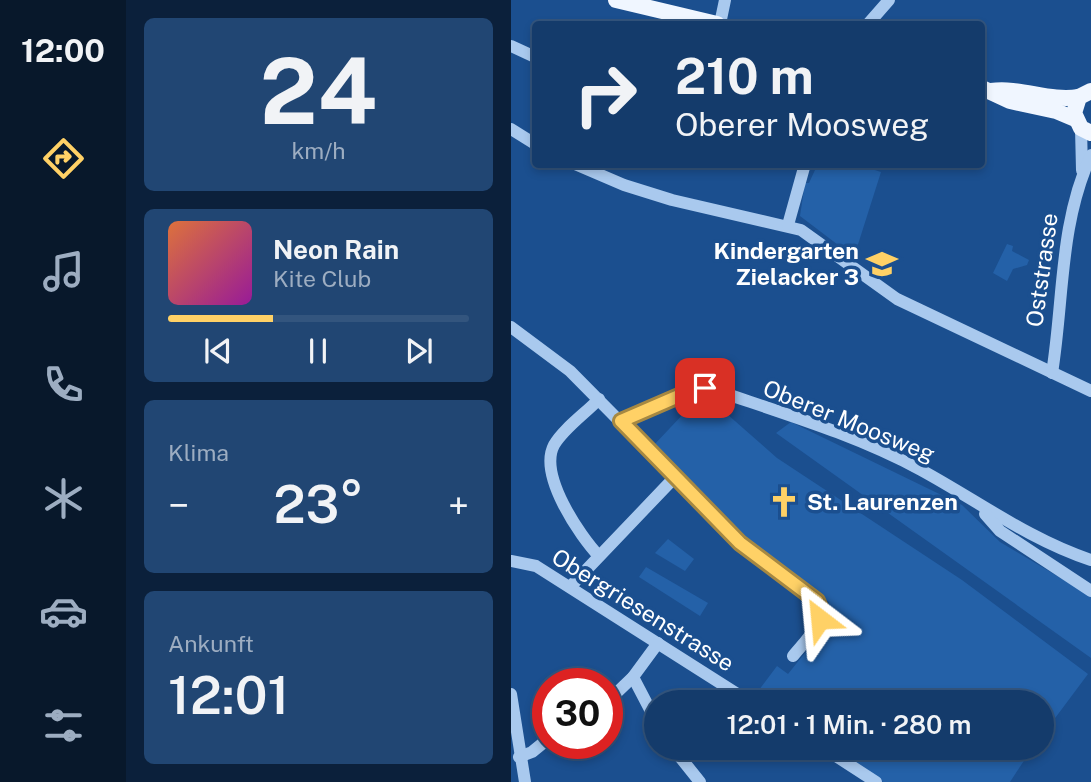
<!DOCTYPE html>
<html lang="de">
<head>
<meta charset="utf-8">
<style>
	:root { --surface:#143b6b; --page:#214673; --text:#f1f3f6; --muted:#9dadc1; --line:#33557e; --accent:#ffd166 }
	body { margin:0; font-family:"Public Sans",sans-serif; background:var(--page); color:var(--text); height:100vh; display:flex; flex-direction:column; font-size:26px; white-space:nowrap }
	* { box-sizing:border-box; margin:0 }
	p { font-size:23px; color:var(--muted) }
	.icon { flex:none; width:38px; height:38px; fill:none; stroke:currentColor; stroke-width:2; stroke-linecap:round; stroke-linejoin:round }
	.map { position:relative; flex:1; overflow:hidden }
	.sheet { display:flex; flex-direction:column; gap:18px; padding:18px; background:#0b203b; width:385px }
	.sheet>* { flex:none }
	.banner { position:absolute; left:21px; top:21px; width:453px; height:147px; border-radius:7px; box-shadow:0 4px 10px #0003,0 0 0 2px var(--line); background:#143b6b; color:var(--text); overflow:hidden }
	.speed { position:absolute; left:21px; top:668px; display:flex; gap:14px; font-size:35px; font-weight:700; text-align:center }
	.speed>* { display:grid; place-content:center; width:91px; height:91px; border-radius:50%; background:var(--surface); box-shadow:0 4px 10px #0003,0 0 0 2px var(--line); line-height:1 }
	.speed .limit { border:10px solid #d22; background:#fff; color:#111 }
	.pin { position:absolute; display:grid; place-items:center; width:60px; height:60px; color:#fff; margin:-30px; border-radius:14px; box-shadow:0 4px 10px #0006 }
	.me { position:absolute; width:77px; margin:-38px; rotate:331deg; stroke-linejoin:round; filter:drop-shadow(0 0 5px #0008) }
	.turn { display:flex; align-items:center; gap:24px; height:147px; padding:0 28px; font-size:32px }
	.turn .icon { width:91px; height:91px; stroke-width:2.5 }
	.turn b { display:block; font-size:49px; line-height:60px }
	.big { font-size:52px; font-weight:600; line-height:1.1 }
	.sheet .card { flex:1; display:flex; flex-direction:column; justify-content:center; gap:10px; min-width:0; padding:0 24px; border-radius:10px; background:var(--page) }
	.sheet .dial { align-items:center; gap:0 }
	.dial b { font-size:91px; line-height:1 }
	.song { display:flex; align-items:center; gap:21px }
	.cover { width:84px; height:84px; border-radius:10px; background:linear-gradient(135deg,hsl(20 70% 55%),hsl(300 70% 35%)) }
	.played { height:7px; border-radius:4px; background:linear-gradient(90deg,var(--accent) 35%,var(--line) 35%) }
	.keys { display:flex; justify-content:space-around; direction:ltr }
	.heat { display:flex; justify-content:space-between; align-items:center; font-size:38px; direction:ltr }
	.trip { position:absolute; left:133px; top:690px; width:410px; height:70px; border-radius:35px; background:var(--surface); box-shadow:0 4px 10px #0003,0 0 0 2px var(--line); font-weight:600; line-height:70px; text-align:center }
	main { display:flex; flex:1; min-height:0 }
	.menu { display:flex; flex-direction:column; width:126px; justify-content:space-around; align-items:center; background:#08182b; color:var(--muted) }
	.menu .icon { width:49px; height:49px }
	.menu .current { color:var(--accent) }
	.menu b { font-size:32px; color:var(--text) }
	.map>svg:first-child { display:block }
	.green { fill:#2461a8 }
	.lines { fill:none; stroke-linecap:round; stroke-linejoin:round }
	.minor { stroke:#a9c9ee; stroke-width:12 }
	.major { stroke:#f0f6ff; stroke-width:16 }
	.route-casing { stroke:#a68842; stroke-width:18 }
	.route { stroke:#ffd166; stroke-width:12 }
	.labels { text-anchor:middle; stroke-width:7; stroke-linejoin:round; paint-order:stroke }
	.poi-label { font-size:23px; font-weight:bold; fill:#fff; stroke:#1b4f8f; text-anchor:end }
	.street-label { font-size:23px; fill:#fff; stroke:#1b4f8f }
</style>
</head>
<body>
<main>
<nav class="menu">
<b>12:00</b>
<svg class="icon current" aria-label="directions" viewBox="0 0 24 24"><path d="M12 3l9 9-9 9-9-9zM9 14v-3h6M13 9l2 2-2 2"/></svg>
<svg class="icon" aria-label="music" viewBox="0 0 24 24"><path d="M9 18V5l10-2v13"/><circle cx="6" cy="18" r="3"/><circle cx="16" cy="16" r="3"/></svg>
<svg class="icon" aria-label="phone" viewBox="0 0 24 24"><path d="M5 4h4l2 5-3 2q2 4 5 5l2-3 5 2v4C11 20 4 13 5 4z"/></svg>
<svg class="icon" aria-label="climate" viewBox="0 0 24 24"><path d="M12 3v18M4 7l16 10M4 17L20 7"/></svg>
<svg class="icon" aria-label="car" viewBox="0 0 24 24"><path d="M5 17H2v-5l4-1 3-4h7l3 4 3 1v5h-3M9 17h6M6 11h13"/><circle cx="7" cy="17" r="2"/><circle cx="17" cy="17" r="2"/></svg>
<svg class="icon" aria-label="filters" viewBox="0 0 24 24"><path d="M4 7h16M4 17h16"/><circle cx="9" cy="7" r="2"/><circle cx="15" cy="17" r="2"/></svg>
</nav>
<section class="sheet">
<div class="card dial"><b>24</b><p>km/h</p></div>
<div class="card">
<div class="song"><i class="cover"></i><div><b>Neon Rain</b><p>Kite Club</p></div></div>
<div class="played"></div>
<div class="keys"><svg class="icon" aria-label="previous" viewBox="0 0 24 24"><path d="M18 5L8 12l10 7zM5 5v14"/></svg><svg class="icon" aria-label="pause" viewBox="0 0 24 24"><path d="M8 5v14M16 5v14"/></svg><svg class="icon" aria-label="next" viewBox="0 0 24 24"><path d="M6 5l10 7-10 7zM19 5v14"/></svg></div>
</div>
<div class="card"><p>Klima</p>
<div class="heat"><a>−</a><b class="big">23°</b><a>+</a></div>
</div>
<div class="card"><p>Ankunft</p><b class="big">12:01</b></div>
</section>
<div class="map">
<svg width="580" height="782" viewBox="0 0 580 782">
	<rect width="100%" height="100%" fill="#1b4f8f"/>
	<!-- green -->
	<g class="green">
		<path d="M 300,165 L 348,165 L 370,172 L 343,257 L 289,216 L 294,183 L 298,183 L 304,170 L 299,168 Z"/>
		<path d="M 496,244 L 502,246 L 501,251 L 518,260 L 516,265 L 502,269 L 496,281 L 482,273 Z"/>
		<path d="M 192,393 L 266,458 L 451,580 L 577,674 L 530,737 L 530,702 L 248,702 L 242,698 L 266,666 L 277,674 L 318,623 L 318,602 L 223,529 L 142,446 Z"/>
		<path d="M 280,422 L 451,505 L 489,542 L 580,596 L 580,658 L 265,433 Z"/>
		<path d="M 157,539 L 183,559 L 174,571 L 144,553 Z"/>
		<path d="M 135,567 L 197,603 L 189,616 L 128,577 Z"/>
		<path d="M 318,747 L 522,747 L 499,782 L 372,782 Z"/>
	</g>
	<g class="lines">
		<!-- minor -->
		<g class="minor">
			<path d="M 209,24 L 214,0"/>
			<path d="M 357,24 L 378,0"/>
			<path d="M 0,46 L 24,57"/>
			<path d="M 570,128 L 571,170"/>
			<path d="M 0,129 L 24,144"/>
			<path d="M 64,164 L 113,185 L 161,200 L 290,230 L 386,299 L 580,391"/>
			<path d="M 277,225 L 294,164"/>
			<path d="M 0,327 L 59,371 L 229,543 L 306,601 C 317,621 294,641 282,656"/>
			<path d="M 541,373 C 553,299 548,225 580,155"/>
			<path d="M 110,421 L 177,392 L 201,389 C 271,413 346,435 410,470 C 467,501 519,540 580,560"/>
			<path d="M 474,514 L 489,531 L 580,591"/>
			<path d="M 88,556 C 69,536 27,475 43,445 C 53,428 75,413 88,399"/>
			<path d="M 0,561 L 25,566 L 239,702"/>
			<path d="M 59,587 L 164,477"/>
			<path d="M 122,677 L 145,721"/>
			<path d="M 0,694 L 14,782"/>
			<path d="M 96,702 L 122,677 L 147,643"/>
			<path d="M 161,747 L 189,782"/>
			<path d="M 311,747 L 365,782"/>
			<path d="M 8,757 L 21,752 L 37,739"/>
		</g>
		<!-- major -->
		<g class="major">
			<path d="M 105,0 L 206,24"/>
			<path d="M 471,88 L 499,101 L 545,111 L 564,119"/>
			<path d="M 480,91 C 510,87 538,102 568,97"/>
			<path d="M 580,91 L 568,97 L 563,113 L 570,128 L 580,133"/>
		</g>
	</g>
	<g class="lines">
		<defs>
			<path id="route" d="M 194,388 L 177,392 L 110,421 L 229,543 L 306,601 L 310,610 L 309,619"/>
		</defs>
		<!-- route casing -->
		<use href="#route" class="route-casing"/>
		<!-- route -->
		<use href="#route" class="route"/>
	</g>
	<!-- icons -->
	<defs>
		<symbol id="school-bare" viewBox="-9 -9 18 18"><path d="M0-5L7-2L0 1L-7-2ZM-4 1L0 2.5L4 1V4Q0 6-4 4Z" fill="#ffd166" stroke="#1b4f8f" stroke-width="2.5" paint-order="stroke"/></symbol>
		<symbol id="church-bare" viewBox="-9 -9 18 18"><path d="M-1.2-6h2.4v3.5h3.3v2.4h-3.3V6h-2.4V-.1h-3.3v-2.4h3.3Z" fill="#ffd166" stroke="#1b4f8f" stroke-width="2.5" paint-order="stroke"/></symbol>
	</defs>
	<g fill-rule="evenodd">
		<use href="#school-bare" x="349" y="242" width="44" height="44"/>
		<use href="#church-bare" x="251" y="480" width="44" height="44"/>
	</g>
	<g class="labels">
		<!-- poi labels -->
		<g class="poi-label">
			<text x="348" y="259">Kindergarten<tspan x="348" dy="26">Zielacker 3</tspan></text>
			<text x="296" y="510" text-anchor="start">St. Laurenzen</text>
		</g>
		<!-- street labels -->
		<g class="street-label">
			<text transform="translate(531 270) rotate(-82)" y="8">Oststrasse</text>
			<text transform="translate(338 421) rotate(22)" y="8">Oberer Moosweg</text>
			<text transform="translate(132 610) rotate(32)" y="8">Obergriesenstrasse</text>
		</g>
	</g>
</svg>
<div class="speed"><div class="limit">30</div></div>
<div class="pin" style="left:194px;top:388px;background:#d93025"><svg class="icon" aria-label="arrive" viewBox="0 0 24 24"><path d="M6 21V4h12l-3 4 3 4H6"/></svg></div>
<svg class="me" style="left:309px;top:619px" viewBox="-20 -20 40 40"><path d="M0-17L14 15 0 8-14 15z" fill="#ffd166" stroke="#fff" stroke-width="4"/></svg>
<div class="trip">12:01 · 1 Min. · 280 m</div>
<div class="banner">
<div class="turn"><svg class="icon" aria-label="right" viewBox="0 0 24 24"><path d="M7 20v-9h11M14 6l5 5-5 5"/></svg><div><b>210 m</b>Oberer Moosweg</div></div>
</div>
</div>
</main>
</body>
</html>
